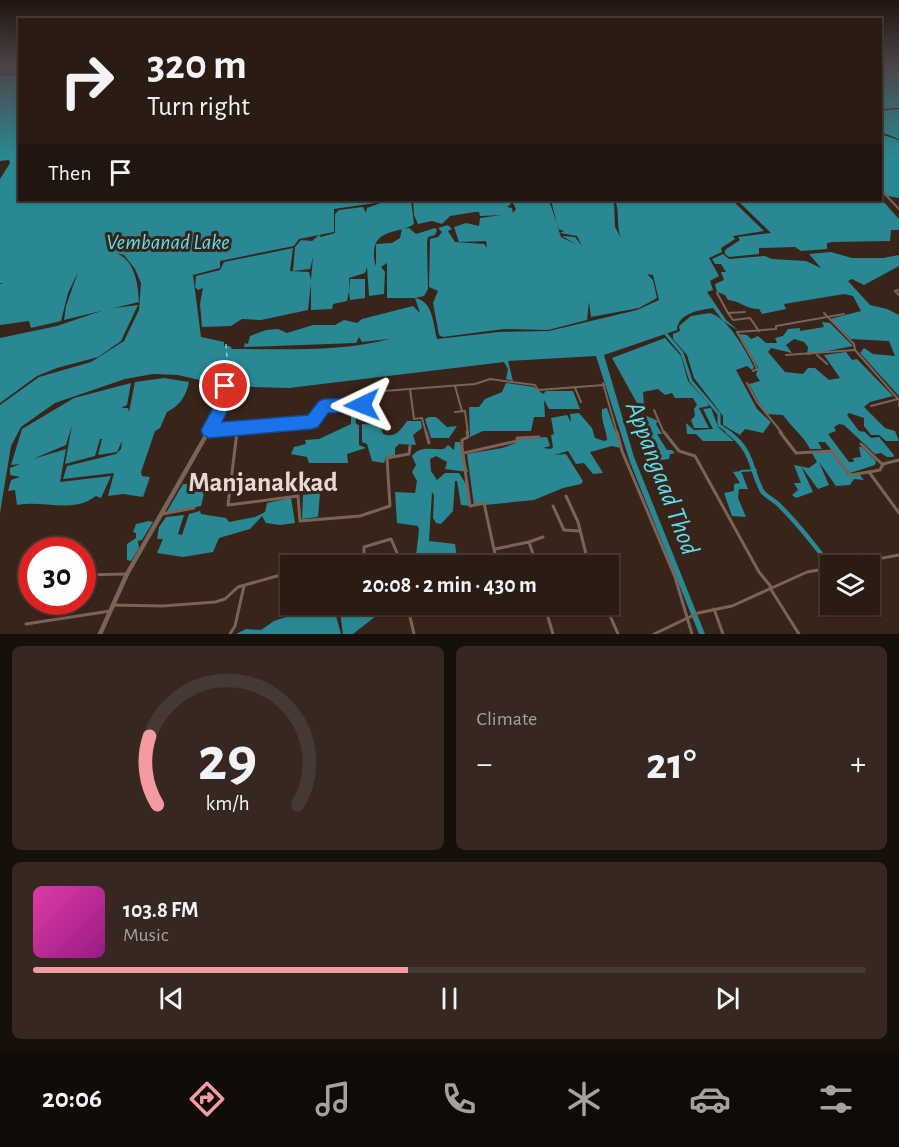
<!DOCTYPE html>
<html lang="en">
<head>
<meta charset="utf-8">
<style>
	:root { --surface:#2a1b13; --page:#362821; --text:#f1f3f6; --muted:#a5a1a0; --line:#463933; --accent:#f49aa1 }
	body { margin:0; font-family:"Alegreya Sans",sans-serif; background:var(--page); color:var(--text); height:100vh; display:flex; flex-direction:column; font-size:22px; white-space:nowrap }
	* { box-sizing:border-box; margin:0 }
	p { font-size:20px; color:var(--muted) }
	.icon { flex:none; width:33px; height:33px; fill:none; stroke:currentColor; stroke-width:2; stroke-linecap:round; stroke-linejoin:round }
	.map { position:relative; height:634px; overflow:hidden }
	.drawer { display:flex; flex-direction:column; gap:12px; padding:12px; background:#170f0a; flex:1 }
	.drawer>* { flex:none }
	.banner { position:absolute; left:18px; top:18px; width:864px; height:183px; border-radius:0px; box-shadow:0 2px 4px #0004,0 0 0 2px var(--line); background:#2a1b13; color:var(--text); overflow:hidden }
	.controls { position:absolute; left:820px; top:555px; display:grid; gap:12px }
	.controls a { display:grid; place-items:center; width:60px; height:60px; border-radius:0px; background:var(--surface); box-shadow:0 2px 4px #0004,0 0 0 2px var(--line); font-size:30px }
	.speed { position:absolute; left:18px; top:537px; display:flex; gap:12px; font-size:30px; font-weight:700; text-align:center }
	.speed>* { display:grid; place-content:center; width:78px; height:78px; border-radius:50%; background:var(--surface); box-shadow:0 2px 4px #0004,0 0 0 2px var(--line); line-height:1 }
	.speed .limit { border:9px solid #d22; background:#fff; color:#111 }
	.pin { position:absolute; display:grid; place-items:center; width:51px; height:51px; color:#fff; margin:-26px; border:3px solid #fff; border-radius:50%; box-shadow:0 2px 6px #0007 }
	.me { position:absolute; width:66px; margin:-33px; rotate:268deg; stroke-linejoin:round; filter:drop-shadow(0 0 4px #0008) }
	.turn { display:flex; align-items:center; gap:21px; height:126px; padding:0 30px; font-size:27px }
	.turn .icon { width:78px; height:78px; stroke-width:2.5 }
	.turn b { display:block; font-size:42px; line-height:51px }
	.then { display:flex; align-items:center; height:57px; padding:0 30px; background:#0003; gap:12px; font-size:22px }
	.big { font-size:45px; font-weight:700; line-height:1.1 }
	.drawer .widget { flex:1; display:flex; flex-direction:column; justify-content:center; gap:9px; min-width:0; padding:0 21px; border-radius:9px; background:var(--page) }
	.drawer .dial { align-items:center; gap:0 }
	.dial svg { height:156px; overflow:visible; fill:none; stroke:var(--line); stroke-width:7; stroke-linecap:round; text-anchor:middle }
	.dial text { fill:var(--text); stroke:none }
	.song { display:flex; align-items:center; gap:18px }
	.cover { width:72px; height:72px; border-radius:9px; background:linear-gradient(135deg,hsl(320 70% 55%),hsl(310 70% 35%)) }
	.played { height:6px; border-radius:3px; background:linear-gradient(90deg,var(--accent) 45%,var(--line) 45%) }
	.keys { display:flex; justify-content:space-around; direction:ltr }
	.heat { display:flex; justify-content:space-between; align-items:center; font-size:33px; direction:ltr }
	.drawer .tiles { flex:1; display:grid; gap:12px; grid-template-columns:1fr 1fr }
	.widget:last-child { grid-column:span 2 }
	.trip { position:absolute; left:280px; top:555px; width:339px; height:60px; border-radius:0px; background:var(--surface); box-shadow:0 2px 4px #0004,0 0 0 2px var(--line); font-weight:700; line-height:60px; text-align:center }
	.dock { display:flex; height:96px; justify-content:space-around; align-items:center; background:#110b08; color:var(--muted) }
	.dock .icon { width:42px; height:42px }
	.dock .selected { color:var(--accent) }
	.dock b { font-size:27px; color:var(--text) }
	.map>svg:first-child { display:block }
	.water { fill:#298893; fill-rule:evenodd }
	.lines { fill:none; stroke-linecap:round; stroke-linejoin:round }
	.stream { stroke:#298893; stroke-width:2 }
	.canal-far1 { stroke:#298893; stroke-width:3 }
	.canal { stroke:#298893; stroke-width:4.5 }
	.ferry { stroke:#5be0f1; stroke-width:1.5; stroke-dasharray:4.5 4; stroke-linecap:butt }
	.minor-far1 { stroke:#7b6357; stroke-width:2 }
	.minor { stroke:#7b6357; stroke-width:3 }
	.tertiary-far2 { stroke:#7b6357; stroke-width:2 }
	.tertiary-far1 { stroke:#7b6357; stroke-width:3 }
	.tertiary { stroke:#7b6357; stroke-width:4.5 }
	.route { fill:#1a73e8; stroke:#114b97; stroke-width:1.5 }
	.labels { text-anchor:middle; stroke-width:6; stroke-linejoin:round; paint-order:stroke }
	.water-label { font-size:22px; font-style:italic; fill:#5be0f1; stroke:#382419 }
	.near-water-label { font-size:27px; font-style:italic; fill:#5be0f1; stroke:#382419 }
	.near-neighbourhood-label { font-size:27px; font-weight:bold; fill:#e8dad3; stroke:#382419 }
</style>
</head>
<body>
<div class="map">
<svg width="899" height="634" viewBox="0 0 899 634">
	<rect width="100%" height="100%" fill="#382419"/>
	<!-- water -->
	<g class="water">
		<path d="M 880,68 L 899,68 L 899,108 L 881,109 Z"/>
		<path d="M 0,76 L 19,76 L 20,156 L 17,161 L 19,159 L 20,200 L 396,200 L 334,209 L 334,232 L 319,235 L 321,237 L 335,233 L 335,214 L 339,210 L 363,207 L 366,213 L 367,208 L 383,202 L 411,200 L 414,224 C 400,234 375,228 374,252 C 374,258 374,261 376,266 L 376,244 L 392,243 L 400,238 L 402,229 L 409,228 L 416,234 L 435,228 L 437,230 L 435,235 L 428,237 L 427,243 L 428,289 L 424,296 L 415,298 C 433,301 433,323 437,339 L 499,332 L 549,331 L 637,310 L 659,300 L 653,275 L 647,274 L 653,280 L 657,298 L 639,308 L 591,317 L 589,302 L 587,320 L 548,330 L 504,329 L 443,337 L 439,335 L 433,303 L 438,291 L 429,287 L 430,239 L 438,237 L 442,232 L 438,228 L 448,225 L 452,229 L 448,231 L 455,242 L 484,244 L 487,248 L 486,241 L 459,242 L 454,227 L 466,223 L 479,226 L 480,218 L 502,215 L 480,216 L 479,212 L 475,212 L 450,216 L 442,224 L 432,221 L 418,224 L 414,215 L 413,200 L 449,200 L 450,202 L 450,200 L 511,200 L 511,204 L 507,207 L 512,208 L 513,213 L 516,209 L 512,201 L 549,200 L 561,237 L 577,245 L 562,236 L 575,237 L 582,246 L 577,236 L 560,233 L 564,231 L 558,229 L 551,200 L 614,200 L 615,227 L 621,238 C 616,226 620,212 615,200 L 732,200 L 764,231 L 733,236 L 735,239 L 721,248 L 722,252 L 709,258 L 719,276 L 710,281 L 713,290 L 707,292 L 726,320 L 739,331 L 723,321 L 713,308 C 700,310 678,313 677,330 L 604,355 L 634,457 L 705,634 L 699,634 L 630,462 L 596,356 L 508,361 L 513,381 L 506,379 L 508,369 L 504,362 L 289,388 L 225,386 L 178,375 L 153,374 L 125,379 L 55,403 L 21,427 L 11,446 L 0,513 L 0,405 L 39,377 L 91,362 L 124,341 L 139,310 L 141,283 L 135,269 L 124,255 L 116,253 C 135,260 138,284 139,302 L 114,308 L 138,305 L 121,341 L 98,357 L 57,368 L 37,376 L 0,403 L 0,338 L 57,326 L 101,311 L 64,320 L 66,306 L 78,272 L 68,293 L 61,321 L 31,328 L 29,321 L 0,325 L 0,284 L 3,283 L 0,283 L 0,179 L 10,163 L 9,160 L 0,161 ZM 319,235 L 312,241 L 301,240 L 295,247 L 293,271 L 310,269 L 313,257 L 311,280 L 309,272 L 290,271 L 293,248 L 224,262 L 220,270 L 196,276 L 195,287 L 198,290 L 203,288 L 200,304 L 202,327 L 231,326 L 242,319 L 261,320 L 308,310 L 311,283 L 311,310 L 332,309 L 333,304 L 347,301 L 349,291 L 350,300 L 365,298 L 365,279 L 350,279 L 350,291 L 349,278 L 365,273 L 367,267 L 369,296 L 384,294 L 385,272 L 381,267 L 387,263 L 387,298 L 415,298 L 420,313 L 413,306 L 362,319 L 357,323 L 344,320 L 335,325 L 313,325 L 287,333 L 278,329 L 266,330 L 250,336 L 248,344 L 245,343 L 244,347 L 356,343 L 359,337 L 362,342 L 389,339 C 343,352 279,349 232,349 L 230,346 L 224,346 L 224,342 L 201,337 L 193,275 L 220,268 L 220,261 L 294,246 L 299,239 Z"/>
		<path d="M 899,109 L 899,139 L 881,132 L 880,111 Z"/>
		<path d="M 880,134 L 899,140 L 899,198 L 888,196 L 881,189 Z"/>
		<path d="M 881,199 L 899,219 L 899,230 L 891,230 L 890,241 L 833,242 L 827,243 L 827,249 L 801,251 L 795,247 L 759,248 L 759,254 L 729,257 L 725,254 L 725,250 L 740,240 L 738,237 L 771,233 L 737,200 Z"/>
		<path d="M 831,252 L 852,258 L 883,258 L 899,255 L 899,266 L 864,285 L 852,279 L 848,281 L 870,305 L 887,309 L 899,315 L 899,396 L 860,353 L 864,348 L 873,354 L 895,356 L 889,341 L 851,339 L 830,319 L 861,311 L 853,296 L 844,294 L 784,304 L 786,309 L 762,314 L 759,309 C 746,309 740,301 728,300 L 725,295 L 717,292 L 715,284 L 724,280 L 721,272 L 726,272 L 721,264 L 715,264 L 712,259 L 723,254 L 729,259 L 765,256 L 772,259 L 806,261 L 821,268 L 809,254 Z"/>
		<path d="M 710,313 C 728,318 746,351 754,367 L 752,370 L 747,366 L 736,370 L 757,409 L 771,422 L 763,433 L 745,429 L 740,435 L 723,425 L 723,416 L 694,378 L 687,355 L 673,339 L 673,334 L 680,331 L 679,326 L 691,316 Z"/>
		<path d="M 822,322 L 830,323 L 853,346 L 807,355 L 808,347 L 804,342 L 794,339 L 786,345 L 792,353 L 771,348 L 768,352 L 785,372 L 803,374 L 808,368 L 815,368 L 829,380 L 840,378 L 824,355 L 846,352 L 852,360 L 857,359 L 893,396 L 870,402 L 864,407 L 885,428 L 895,431 L 899,441 L 886,441 L 879,435 L 871,435 L 864,426 L 864,418 L 849,413 L 847,415 L 859,431 L 865,432 L 871,438 L 879,437 L 894,455 L 893,457 L 887,457 L 881,453 L 875,454 L 844,425 L 839,424 L 834,427 L 836,431 L 828,434 L 849,462 L 854,462 L 853,458 L 861,457 L 859,447 L 862,447 L 876,461 L 875,465 L 850,473 L 825,442 L 818,442 L 822,449 L 810,449 C 803,435 792,428 783,415 L 765,414 L 749,384 L 760,381 L 756,375 L 758,367 L 739,334 L 747,335 L 751,339 L 758,336 L 766,343 L 777,343 L 775,338 L 783,336 L 788,329 L 800,328 L 800,331 L 824,327 Z"/>
		<path d="M 665,338 L 681,356 L 688,381 L 707,402 L 709,406 L 699,408 L 709,428 L 694,428 L 691,420 L 695,416 L 694,409 L 697,405 L 693,398 L 675,398 L 672,393 L 665,395 L 658,389 L 643,392 L 644,405 L 637,403 L 612,358 Z"/>
		<path d="M 164,378 L 189,382 C 186,397 179,406 167,412 L 160,428 L 155,431 L 141,472 L 142,476 L 150,477 L 143,497 L 123,494 L 108,496 L 114,473 L 63,479 L 67,466 L 116,454 L 121,449 L 122,441 L 117,452 L 98,455 L 102,439 L 100,439 L 95,456 L 65,464 L 72,425 L 66,445 L 33,459 L 66,449 L 60,482 L 111,476 L 101,498 L 96,496 C 72,514 44,500 17,505 L 15,490 L 8,491 L 11,480 L 20,477 L 10,475 L 10,468 L 20,464 L 11,465 L 22,429 L 74,398 L 131,383 L 127,405 L 121,408 L 128,408 L 129,412 L 135,382 Z"/>
		<path d="M 506,383 L 534,387 L 543,394 L 546,391 L 573,391 L 580,409 L 549,409 L 544,400 L 545,417 L 534,417 L 531,431 L 483,431 L 470,437 L 469,407 L 479,407 L 485,399 L 502,392 Z"/>
		<path d="M 351,407 L 355,407 L 356,424 L 359,425 L 359,445 L 366,448 L 347,454 L 348,463 L 309,463 L 307,457 L 291,454 L 294,447 L 306,444 L 305,440 L 319,439 L 351,424 Z"/>
		<path d="M 607,408 L 621,448 L 612,446 L 590,452 L 603,473 L 593,474 L 584,463 L 576,464 L 568,451 L 554,455 L 566,454 L 583,481 L 581,484 L 563,488 L 534,500 L 474,506 L 467,454 L 502,448 L 516,443 L 518,439 L 547,437 L 550,446 L 543,448 L 551,449 L 553,447 L 551,435 L 554,434 L 551,418 L 567,415 L 571,422 L 570,414 L 579,413 L 592,428 L 595,438 L 604,441 L 607,440 C 606,427 601,423 602,409 Z"/>
		<path d="M 711,408 L 718,427 L 734,441 L 703,441 L 696,434 L 687,434 L 686,423 L 694,430 L 713,429 L 703,409 Z"/>
		<path d="M 631,409 L 658,421 L 656,424 L 662,434 L 657,434 L 667,450 L 672,450 L 675,453 L 670,454 L 669,459 L 654,461 L 643,428 L 628,425 Z"/>
		<path d="M 429,417 L 436,417 L 447,427 L 457,426 L 449,438 L 431,438 L 425,419 Z"/>
		<path d="M 407,421 L 421,421 L 422,428 L 413,435 L 416,445 L 399,444 L 395,448 L 395,455 L 386,457 L 384,463 L 372,461 L 367,444 L 362,442 L 362,424 L 380,425 L 383,434 C 396,439 401,429 407,421 Z"/>
		<path d="M 455,442 L 460,442 L 468,472 L 445,469 L 447,462 L 436,456 L 430,459 L 431,471 L 437,480 L 445,473 L 459,473 L 466,484 L 471,506 L 461,505 L 457,481 L 455,481 L 453,511 L 441,524 L 436,523 L 433,518 L 434,495 L 432,492 L 429,541 L 455,544 L 458,565 L 403,565 L 403,558 L 416,556 L 419,530 L 418,526 L 397,523 L 395,492 L 415,493 L 417,481 L 412,472 L 416,465 L 412,456 C 421,445 431,450 444,449 L 448,445 L 454,450 Z"/>
		<path d="M 831,452 L 848,475 L 860,475 L 864,480 L 854,479 L 850,485 L 836,486 L 819,462 L 829,485 L 818,489 L 801,466 L 813,492 L 796,498 L 792,495 L 798,490 L 794,483 L 801,483 L 794,465 L 809,468 L 817,462 L 812,453 Z"/>
		<path d="M 741,471 L 748,489 L 739,489 L 738,498 L 746,517 L 732,516 L 724,493 L 734,491 L 734,484 L 740,483 L 733,472 Z"/>
		<path d="M 183,484 L 206,485 L 201,506 L 166,513 Z"/>
		<path d="M 320,493 L 318,517 L 302,519 L 303,495 Z"/>
		<path d="M 291,498 L 295,523 L 280,525 L 266,523 L 262,516 L 250,529 L 219,538 L 213,552 L 183,557 L 157,553 L 163,539 L 157,539 L 159,527 L 166,517 L 184,515 L 178,534 L 182,535 L 189,514 L 200,511 L 201,514 L 226,518 L 229,522 L 255,517 L 265,512 L 267,503 Z"/>
		<path d="M 149,521 L 153,522 L 142,540 L 138,541 L 139,548 L 131,561 L 127,560 L 127,544 L 136,538 L 136,533 L 133,532 L 136,524 Z"/>
		<path d="M 313,605 L 333,605 L 341,634 L 236,634 L 246,629 L 261,630 L 274,621 L 313,608 Z"/>
		<path d="M 339,605 L 402,604 L 402,605 L 376,616 L 353,634 L 343,634 Z"/>
	</g>
	<g class="lines">
		<!-- stream -->
		<path class="stream" d="M 741,471 L 756,470"/>
		<!-- canal-far1 -->
		<path class="canal-far1" d="M 666,334 L 682,353 L 691,381 L 719,414 L 719,425 L 730,433"/>
		<!-- canal -->
		<path class="canal" d="M 728,432 C 754,451 750,469 762,491 C 766,497 775,500 780,506 C 798,524 813,543 828,563 L 860,555"/>
		<!-- ferry -->
		<path class="ferry" d="M 226,344 L 229,384"/>
		<!-- minor-far1 -->
		<g class="minor-far1">
			<path d="M 899,290 L 895,291 L 899,295"/>
			<path d="M 717,293 L 728,313"/>
			<path d="M 745,312 L 728,313 L 733,320 L 750,318 L 759,331"/>
			<path d="M 824,313 L 854,344 L 855,350 L 899,400"/>
			<path d="M 786,355 L 855,350"/>
			<path d="M 817,355 L 827,364"/>
			<path d="M 753,371 L 757,369 L 755,364 L 737,332 L 776,329 L 776,326 L 844,314"/>
			<path d="M 603,383 L 617,433"/>
			<path d="M 747,383 L 757,402 L 782,433"/>
			<path d="M 455,386 L 462,411"/>
			<path d="M 575,388 L 581,402"/>
			<path d="M 410,389 L 414,419 L 422,418 L 426,433"/>
			<path d="M 899,403 L 899,406"/>
			<path d="M 871,406 L 898,399"/>
			<path d="M 654,410 L 664,433"/>
			<path d="M 455,412 L 465,411 L 468,433"/>
			<path d="M 210,430 L 315,421 L 324,406 L 362,405 L 371,392 L 475,384 L 490,379 L 535,385 L 538,390 L 604,385"/>
			<path d="M 237,433 L 238,427"/>
		</g>
		<!-- minor -->
		<g class="minor">
			<path d="M 237,432 L 228,505 L 298,496 L 300,521 L 360,516 L 390,506 L 387,458 L 409,454 L 410,446"/>
			<path d="M 426,432 L 429,443"/>
			<path d="M 467,432 L 468,437 L 462,440 L 462,447 L 470,506 L 484,503 L 495,554 L 477,560 L 476,566"/>
			<path d="M 617,432 L 622,451 L 675,577 L 692,634"/>
			<path d="M 664,432 L 679,451 L 695,456 L 759,572 L 772,588"/>
			<path d="M 780,432 L 796,453 L 832,451 L 850,475 L 869,472"/>
			<path d="M 861,444 L 883,465"/>
			<path d="M 464,453 L 517,441 L 517,438 L 539,437"/>
			<path d="M 899,460 L 883,464 L 880,470 L 869,472 L 899,513"/>
			<path d="M 566,496 L 578,522 L 589,566"/>
			<path d="M 553,506 L 564,530 L 580,531"/>
			<path d="M 162,514 L 194,508"/>
			<path d="M 529,542 L 543,537"/>
			<path d="M 495,549 L 529,542 L 537,566"/>
			<path d="M 345,566 L 364,557 L 364,547 L 391,539 L 398,555 L 398,566"/>
			<path d="M 839,566 L 899,555"/>
			<path d="M 82,575 L 127,574"/>
			<path d="M 770,588 L 799,634"/>
			<path d="M 407,604 L 414,634"/>
			<path d="M 544,604 L 553,634"/>
			<path d="M 605,604 L 618,634"/>
			<path d="M 113,605 L 163,606 L 215,602 L 225,599 L 238,587 L 291,572"/>
			<path d="M 714,609 L 723,634"/>
			<path d="M 26,624 L 110,611"/>
			<path d="M 230,634 L 235,626 L 244,586"/>
			<path d="M 654,634 L 698,613 L 732,606 L 807,572 L 831,568"/>
		</g>
		<!-- tertiary-far2 -->
		<path class="tertiary-far2" d="M 880,189 L 899,209"/>
		<!-- tertiary-far1 -->
		<path class="tertiary-far1" d="M 207,433 L 220,411 L 225,386"/>
		<!-- tertiary -->
		<path class="tertiary" d="M 100,634 L 127,574 L 208,432"/>
	</g>
	<!-- sky -->
	<linearGradient id="sky" x2="0" y2="1"><stop stop-color="#1f140e"/><stop offset="0.43" stop-color="#4d4549"/><stop offset="1" stop-color="#4d4549" stop-opacity="0"/></linearGradient>
	<rect width="899" height="157" fill="url(#sky)"/>
	<!-- route -->
	<path class="route" d="M 225,379 L 233,386 L 231,403 L 222,422 L 308,415 L 319,401 L 324,399 L 362,398 L 367,400 L 370,405 L 367,410 L 328,413 L 318,427 L 312,429 L 209,438 L 203,435 L 201,430 L 216,403 L 218,386 Z"/>
	<g class="labels">
		<!-- water labels -->
		<g class="water-label">
			<text x="168" y="249">Vembanad Lake</text>
		</g>
		<!-- near-water labels -->
		<g class="near-water-label">
			<text transform="translate(663 478) rotate(69)" y="9">Appangaad Thod</text>
		</g>
		<!-- near-neighbourhood labels -->
		<g class="near-neighbourhood-label">
			<text x="263" y="491">Manjanakkad</text>
		</g>
	</g>
</svg>
<div class="controls">
<a><svg class="icon" aria-label="layers" viewBox="0 0 24 24"><path d="M12 4l9 5-9 5-9-5zM3 14l9 5 9-5"/></svg></a>
</div>
<div class="speed"><div class="limit">30</div></div>
<div class="pin" style="left:225px;top:386px;background:#d93025"><svg class="icon" aria-label="arrive" viewBox="0 0 24 24"><path d="M6 21V4h12l-3 4 3 4H6"/></svg></div>
<svg class="me" style="left:362px;top:405px" viewBox="-20 -20 40 40"><path d="M0-17L14 15 0 8-14 15z" fill="#1a73e8" stroke="#fff" stroke-width="4"/></svg>
<div class="trip">20:08 · 2 min · 430 m</div>
<div class="banner">
<div class="turn"><svg class="icon" aria-label="right" viewBox="0 0 24 24"><path d="M7 20v-9h11M14 6l5 5-5 5"/></svg><div><b>320 m</b>Turn right</div></div>
<div class="then">Then<svg class="icon" aria-label="arrive" viewBox="0 0 24 24"><path d="M6 21V4h12l-3 4 3 4H6"/></svg></div>
</div>
</div>
<section class="drawer">
<div class="tiles">
<div class="widget dial"><svg viewBox="0 0 100 80">
<path d="M14 69A42 42 0 1 1 86 69"/>
<path d="M14 69A42 42 0 0 1 10 34" stroke="#f49aa1"/>
<text x="50" y="56" font-size="32" font-weight="700">29</text>
<text x="50" y="72" font-size="11">km/h</text>
</svg></div>
<div class="widget"><p>Climate</p>
<div class="heat"><a>−</a><b class="big">21°</b><a>+</a></div>
</div>
<div class="widget">
<div class="song"><i class="cover"></i><div><b>103.8 FM</b><p>Music</p></div></div>
<div class="played"></div>
<div class="keys"><svg class="icon" aria-label="previous" viewBox="0 0 24 24"><path d="M18 5L8 12l10 7zM5 5v14"/></svg><svg class="icon" aria-label="pause" viewBox="0 0 24 24"><path d="M8 5v14M16 5v14"/></svg><svg class="icon" aria-label="next" viewBox="0 0 24 24"><path d="M6 5l10 7-10 7zM19 5v14"/></svg></div>
</div>
</div>
</section>
<nav class="dock">
<b>20:06</b>
<svg class="icon selected" aria-label="directions" viewBox="0 0 24 24"><path d="M12 3l9 9-9 9-9-9zM9 14v-3h6M13 9l2 2-2 2"/></svg>
<svg class="icon" aria-label="music" viewBox="0 0 24 24"><path d="M9 18V5l10-2v13"/><circle cx="6" cy="18" r="3"/><circle cx="16" cy="16" r="3"/></svg>
<svg class="icon" aria-label="phone" viewBox="0 0 24 24"><path d="M5 4h4l2 5-3 2q2 4 5 5l2-3 5 2v4C11 20 4 13 5 4z"/></svg>
<svg class="icon" aria-label="climate" viewBox="0 0 24 24"><path d="M12 3v18M4 7l16 10M4 17L20 7"/></svg>
<svg class="icon" aria-label="car" viewBox="0 0 24 24"><path d="M5 17H2v-5l4-1 3-4h7l3 4 3 1v5h-3M9 17h6M6 11h13"/><circle cx="7" cy="17" r="2"/><circle cx="17" cy="17" r="2"/></svg>
<svg class="icon" aria-label="filters" viewBox="0 0 24 24"><path d="M4 7h16M4 17h16"/><circle cx="9" cy="7" r="2"/><circle cx="15" cy="17" r="2"/></svg>
</nav>
</body>
</html>
